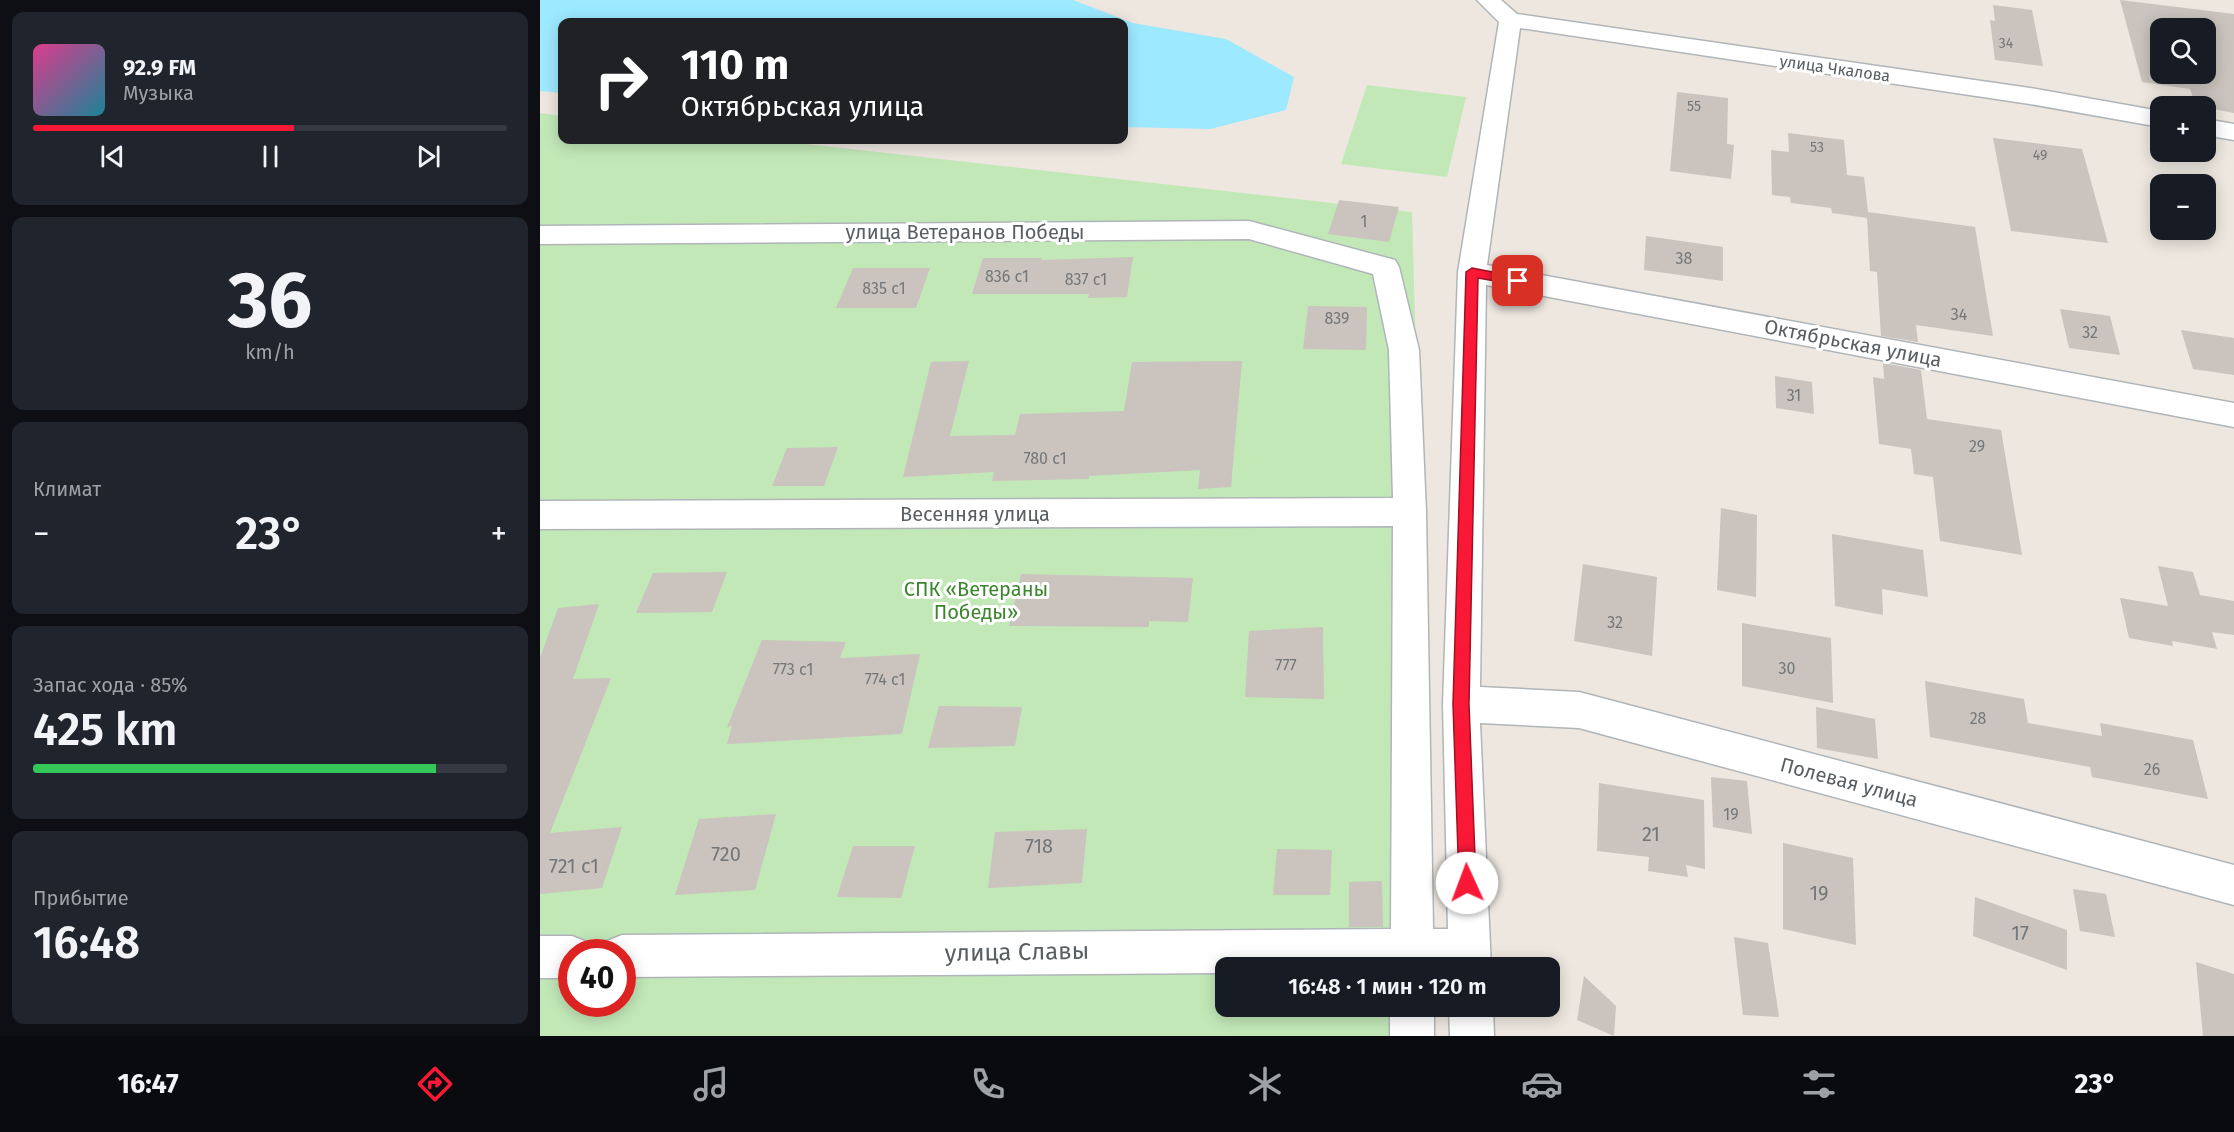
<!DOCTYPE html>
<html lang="ru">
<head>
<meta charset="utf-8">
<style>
	:root { --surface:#171b24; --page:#20242c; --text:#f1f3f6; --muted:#9ea1a6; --line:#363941; --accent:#fa1837 }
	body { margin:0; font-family:"Fira Sans",sans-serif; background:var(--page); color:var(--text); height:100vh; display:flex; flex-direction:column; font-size:22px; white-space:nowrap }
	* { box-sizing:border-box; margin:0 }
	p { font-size:20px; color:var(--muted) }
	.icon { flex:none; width:33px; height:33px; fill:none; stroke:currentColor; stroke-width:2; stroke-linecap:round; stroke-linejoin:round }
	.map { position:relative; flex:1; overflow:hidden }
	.drawer { display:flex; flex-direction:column; gap:12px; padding:12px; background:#0d0f14; width:540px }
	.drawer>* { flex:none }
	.guide { position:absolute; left:18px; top:18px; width:570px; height:126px; border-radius:12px; box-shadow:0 3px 15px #0003; background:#202124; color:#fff; overflow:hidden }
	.tools { position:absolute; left:1610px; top:18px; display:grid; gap:12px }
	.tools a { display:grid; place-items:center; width:66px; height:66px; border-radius:12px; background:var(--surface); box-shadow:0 3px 15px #0003; font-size:30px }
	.speed { position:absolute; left:18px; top:939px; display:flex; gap:12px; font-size:30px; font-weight:700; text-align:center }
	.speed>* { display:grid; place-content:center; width:78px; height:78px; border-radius:50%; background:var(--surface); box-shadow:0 3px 15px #0003; line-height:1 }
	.speed .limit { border:9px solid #d22; background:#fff; color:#111 }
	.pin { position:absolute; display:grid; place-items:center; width:51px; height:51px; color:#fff; margin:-26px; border-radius:12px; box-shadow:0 3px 9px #0006 }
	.me { position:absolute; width:66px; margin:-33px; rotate:358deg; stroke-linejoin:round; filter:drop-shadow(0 0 4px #0008) }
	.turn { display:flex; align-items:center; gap:21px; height:126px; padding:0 24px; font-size:27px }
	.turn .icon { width:78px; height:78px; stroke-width:2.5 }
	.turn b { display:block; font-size:42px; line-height:51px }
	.big { font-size:45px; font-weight:600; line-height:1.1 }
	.drawer .tile { flex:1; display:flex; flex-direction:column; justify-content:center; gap:9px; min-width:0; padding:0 21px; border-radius:12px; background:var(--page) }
	.drawer .dial { align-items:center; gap:0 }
	.dial b { font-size:78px; line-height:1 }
	.song { display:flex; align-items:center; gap:18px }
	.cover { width:72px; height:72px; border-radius:9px; background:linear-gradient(135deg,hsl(330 70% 55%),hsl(190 70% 35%)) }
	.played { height:6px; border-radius:3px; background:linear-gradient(90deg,var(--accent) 55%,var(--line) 55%) }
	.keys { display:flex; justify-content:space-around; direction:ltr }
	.heat { display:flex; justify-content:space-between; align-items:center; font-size:33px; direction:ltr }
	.charge { height:9px; border-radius:4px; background:linear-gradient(90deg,#34c759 85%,var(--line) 0) }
	.trip { position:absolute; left:675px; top:957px; width:345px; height:60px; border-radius:12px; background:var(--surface); box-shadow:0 3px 15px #0003; font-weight:600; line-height:60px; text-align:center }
	.menu { display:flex; height:96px; justify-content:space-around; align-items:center; background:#090b0e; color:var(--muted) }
	.menu .icon { width:42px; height:42px }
	.menu .on { color:var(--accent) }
	.menu b { font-size:27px; color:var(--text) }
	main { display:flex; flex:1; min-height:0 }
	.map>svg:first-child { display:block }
	.green { fill:#c2e8b8; fill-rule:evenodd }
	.water { fill:#9de9ff }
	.building { fill:#cac3be; fill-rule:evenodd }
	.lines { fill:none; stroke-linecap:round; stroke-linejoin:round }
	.minor-casing { stroke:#b0b5b9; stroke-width:3 }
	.minor { fill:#fff; fill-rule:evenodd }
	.route { fill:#fa1837; stroke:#a21024; stroke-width:1.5 }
	.labels { text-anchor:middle; stroke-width:6; stroke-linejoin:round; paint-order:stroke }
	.far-number-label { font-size:14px; fill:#747779 }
	.far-street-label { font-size:16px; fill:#585e62; stroke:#fff }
	.number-label { font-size:16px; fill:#747779 }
	.street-label { font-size:20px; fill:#585e62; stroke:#fff }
	.park-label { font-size:20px; fill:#3b862c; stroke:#fff }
	.near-number-label { font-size:20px; fill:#747779 }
	.near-street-label { font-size:24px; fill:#585e62; stroke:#fff }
</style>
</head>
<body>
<main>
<section class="drawer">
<div class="tile">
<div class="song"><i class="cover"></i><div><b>92.9 FM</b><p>Музыка</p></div></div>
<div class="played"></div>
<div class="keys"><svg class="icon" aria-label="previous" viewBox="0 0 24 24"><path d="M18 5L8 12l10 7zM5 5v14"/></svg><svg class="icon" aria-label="pause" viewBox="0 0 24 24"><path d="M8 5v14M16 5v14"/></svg><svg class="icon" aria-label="next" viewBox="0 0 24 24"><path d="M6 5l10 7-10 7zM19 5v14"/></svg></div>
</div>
<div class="tile dial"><b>36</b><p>km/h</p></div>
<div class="tile"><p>Климат</p>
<div class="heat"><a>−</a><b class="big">23°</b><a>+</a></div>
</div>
<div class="tile"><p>Запас хода · 85%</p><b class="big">425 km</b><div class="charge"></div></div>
<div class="tile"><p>Прибытие</p><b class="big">16:48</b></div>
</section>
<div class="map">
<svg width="1694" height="1036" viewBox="0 0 1694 1036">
	<rect width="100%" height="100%" fill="#ede7df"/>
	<!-- green -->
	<g class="green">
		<path d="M 827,85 L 926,97 L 907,177 L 801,164 Z"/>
		<path d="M 0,113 L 22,116 L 22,140 L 231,140 L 872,212 L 893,967 L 686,968 L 686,1006 L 894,1007 L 895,1036 L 0,1036 ZM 32,952 L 82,952 L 82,1004 L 32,1004 Z"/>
	</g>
	<!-- water -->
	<path class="water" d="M 0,0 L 533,0 L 593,23 L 686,39 L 754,77 L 746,110 L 670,129 L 584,127 L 584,22 L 22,22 L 22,93 L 0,91 Z"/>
	<!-- building -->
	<g class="building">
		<path d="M 1580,0 L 1694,14 L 1694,113 L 1656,106 L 1650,89 L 1602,82 ZM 1620,28 L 1665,28 L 1665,74 L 1620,74 Z"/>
		<path d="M 1453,5 L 1492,10 L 1503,66 L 1455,60 L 1450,20 L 1455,21 Z"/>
		<path d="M 1137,92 L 1188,98 L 1187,144 L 1194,145 L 1191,179 L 1130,171 Z"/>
		<path d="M 1248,133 L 1304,140 L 1307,175 L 1324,177 L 1328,212 L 1435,227 L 1453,336 L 1376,325 L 1378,342 L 1341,336 L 1337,272 L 1330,271 L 1327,218 L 1292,213 L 1291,208 L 1251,203 L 1250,197 L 1232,195 L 1231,150 L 1249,152 Z"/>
		<path d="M 1453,138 L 1542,149 L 1568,243 L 1471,231 Z"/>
		<path d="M 799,200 L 859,207 L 849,242 L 788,234 Z"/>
		<path d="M 1106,236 L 1183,247 L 1183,281 L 1104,270 Z"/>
		<path d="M 593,257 L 587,297 L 548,298 L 549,294 L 432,294 L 443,258 L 502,258 L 502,260 Z"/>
		<path d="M 313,268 L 390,268 L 376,308 L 296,308 Z"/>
		<path d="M 768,306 L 827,307 L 826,350 L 763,349 Z"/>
		<path d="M 1520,309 L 1570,316 L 1580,355 L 1529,348 Z"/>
		<path d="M 1641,330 L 1694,338 L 1694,375 L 1653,369 Z"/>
		<path d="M 429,361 L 410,436 L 475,435 L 480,414 L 584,411 L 592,362 L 702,361 L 691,487 L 658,489 L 660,470 L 549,476 L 549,479 L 452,481 L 454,472 L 363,477 L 391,362 Z"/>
		<path d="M 1343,363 L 1381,370 L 1387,419 L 1461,430 L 1482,555 L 1400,541 L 1393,477 L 1374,474 L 1371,449 L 1339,444 L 1333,377 L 1344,379 Z"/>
		<path d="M 1235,376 L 1272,382 L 1274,414 L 1236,408 Z"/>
		<path d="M 298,447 L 284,486 L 232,486 L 247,448 Z"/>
		<path d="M 1181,508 L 1217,515 L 1216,597 L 1177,590 Z"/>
		<path d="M 1292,534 L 1383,550 L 1388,597 L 1342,589 L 1343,615 L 1295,606 Z"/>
		<path d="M 1043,564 L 1117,577 L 1112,656 L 1034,641 Z"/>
		<path d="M 1618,566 L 1653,572 L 1660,595 L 1694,601 L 1694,635 L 1672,632 L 1677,649 L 1632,641 L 1633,646 L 1589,638 L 1580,598 L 1628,606 Z"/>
		<path d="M 187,572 L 172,612 L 96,613 L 113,573 Z"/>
		<path d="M 481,574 L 653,578 L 648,622 L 609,621 L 609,627 L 469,626 Z"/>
		<path d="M 59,604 L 33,679 L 71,678 L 10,833 L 82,827 L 62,888 L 0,894 L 0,658 L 18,608 Z"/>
		<path d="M 1202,623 L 1291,638 L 1293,703 L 1202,686 Z"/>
		<path d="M 783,627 L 784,699 L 705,697 L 709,631 Z"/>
		<path d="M 222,640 L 306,642 L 300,658 L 380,654 L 362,734 L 187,744 L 192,726 L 187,727 Z"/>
		<path d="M 1385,681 L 1484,699 L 1488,723 L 1562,736 L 1560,723 L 1653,740 L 1668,799 L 1552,777 L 1550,767 L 1390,737 Z"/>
		<path d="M 399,706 L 482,707 L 475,746 L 388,748 Z"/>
		<path d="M 1276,707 L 1335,719 L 1338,759 L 1277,748 Z"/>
		<path d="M 1171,777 L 1207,781 L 1212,834 L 1173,827 Z"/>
		<path d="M 1059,783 L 1164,800 L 1165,869 L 1146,865 L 1148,877 L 1108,871 L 1109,857 L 1057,851 Z"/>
		<path d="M 236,814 L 215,890 L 135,895 L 159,819 Z"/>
		<path d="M 547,829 L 542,883 L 448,888 L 455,832 Z"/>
		<path d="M 1243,843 L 1313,858 L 1316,945 L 1243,929 Z"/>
		<path d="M 313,846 L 375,846 L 361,898 L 297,897 Z"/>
		<path d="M 737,849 L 792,850 L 790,895 L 733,895 Z"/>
		<path d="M 842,881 L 843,927 L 809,927 L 809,882 Z"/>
		<path d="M 1533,889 L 1566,894 L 1575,937 L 1540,931 Z"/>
		<path d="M 1435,897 L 1527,930 L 1527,970 L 1433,936 Z"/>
		<path d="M 1194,937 L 1228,943 L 1239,1017 L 1203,1015 Z"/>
		<path d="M 1656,962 L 1694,974 L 1694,1036 L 1663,1036 Z"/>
		<path d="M 1044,976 L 1076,1006 L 1074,1036 L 1037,1020 Z"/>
	</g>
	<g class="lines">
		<defs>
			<g id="minor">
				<path d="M 937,0 L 961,0 L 977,14 L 1490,88 L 1620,111 L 1620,127 L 1490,104 L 980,28 L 947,265 L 1694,403 L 1694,427 L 946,285 L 940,687 L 1039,692 L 1694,865 L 1694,905 L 1039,728 L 940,723 L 951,968 L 686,968 L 686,973 L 82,977 L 82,952 L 62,952 L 67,941 L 82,935 L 851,929 L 853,526 L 0,529 L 0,501 L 853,498 L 849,350 L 833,274 L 709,239 L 0,244 L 0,226 L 709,221 L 855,260 L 859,267 L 879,350 L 886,512 L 893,929 L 908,929 L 903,704 L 918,272 L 959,22 Z"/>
				<path d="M 1665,119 L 1694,124 L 1694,140 L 1665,135 Z"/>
				<path d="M 0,936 L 32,936 L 47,942 L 51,952 L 32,952 L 32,978 L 0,978 Z"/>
				<rect x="850" y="1006" width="44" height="30"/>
				<path d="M 909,1006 L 953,1006 L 954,1036 L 910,1036 Z"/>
			</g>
		</defs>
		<!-- minor casing -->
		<use href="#minor" class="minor-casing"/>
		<!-- minor -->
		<use href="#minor" class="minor"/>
	</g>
	<!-- route -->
	<path class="route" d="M 932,268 L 978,277 L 984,281 L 978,285 L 938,278 L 929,704 L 936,883 L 933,889 L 927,891 L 921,889 L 919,883 L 913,704 L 926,272 Z"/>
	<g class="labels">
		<!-- far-number labels -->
		<g class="far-number-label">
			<text x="1466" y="48">34</text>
			<text x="1154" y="111">55</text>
			<text x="1277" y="152">53</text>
			<text x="1500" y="160">49</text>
		</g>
		<!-- far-street labels -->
		<g class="far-street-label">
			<text transform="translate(1295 68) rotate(8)" y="6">улица Чкалова</text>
		</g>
		<!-- number labels -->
		<g class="number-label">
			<text x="824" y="227">1</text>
			<text x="1144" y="264">38</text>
			<text x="467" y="282">836 с1</text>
			<text x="546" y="285">837 с1</text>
			<text x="344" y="294">835 с1</text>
			<text x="1419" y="320">34</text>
			<text x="797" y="324">839</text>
			<text x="1550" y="338">32</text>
			<text x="1254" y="401">31</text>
			<text x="1437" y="452">29</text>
			<text x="505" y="464">780 с1</text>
			<text x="1075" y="628">32</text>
			<text x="746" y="671">777</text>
			<text x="1247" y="674">30</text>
			<text x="253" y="675">773 с1</text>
			<text x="345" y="685">774 с1</text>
			<text x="1438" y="724">28</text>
			<text x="1612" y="775">26</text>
			<text x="1191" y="820">19</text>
		</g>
		<!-- street labels -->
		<g class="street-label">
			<text x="425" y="239">улица Ветеранов Победы</text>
			<text transform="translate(1313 343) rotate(11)" y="7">Октябрьская улица</text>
			<text x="435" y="521">Весенняя улица</text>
			<text transform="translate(1309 782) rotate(15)" y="7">Полевая улица</text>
		</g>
		<!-- park labels -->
		<g class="park-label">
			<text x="436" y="596">СПК «Ветераны<tspan x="436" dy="23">Победы»</tspan></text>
		</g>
		<!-- near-number labels -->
		<g class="near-number-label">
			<text x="1111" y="841">21</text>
			<text x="499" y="853">718</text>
			<text x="186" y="861">720</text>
			<text x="34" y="873">721 с1</text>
			<text x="1279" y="900">19</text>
			<text x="1480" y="940">17</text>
		</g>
		<!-- near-street labels -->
		<g class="near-street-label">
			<text transform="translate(477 952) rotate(-1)" y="8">улица Славы</text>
		</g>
	</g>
</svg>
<div class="tools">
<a><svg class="icon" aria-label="search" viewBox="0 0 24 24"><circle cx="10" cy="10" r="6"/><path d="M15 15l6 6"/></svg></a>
<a>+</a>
<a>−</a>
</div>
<div class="speed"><div class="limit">40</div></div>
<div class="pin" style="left:978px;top:281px;background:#d93025"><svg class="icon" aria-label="arrive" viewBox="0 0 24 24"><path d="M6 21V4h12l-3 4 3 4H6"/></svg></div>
<svg class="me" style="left:927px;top:883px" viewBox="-20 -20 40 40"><circle r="19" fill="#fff"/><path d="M0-13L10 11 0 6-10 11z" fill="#fa1837"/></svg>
<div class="trip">16:48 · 1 мин · 120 m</div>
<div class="guide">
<div class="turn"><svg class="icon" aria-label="right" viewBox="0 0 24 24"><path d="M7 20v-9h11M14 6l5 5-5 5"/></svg><div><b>110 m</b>Октябрьская улица</div></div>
</div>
</div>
</main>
<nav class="menu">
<b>16:47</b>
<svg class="icon on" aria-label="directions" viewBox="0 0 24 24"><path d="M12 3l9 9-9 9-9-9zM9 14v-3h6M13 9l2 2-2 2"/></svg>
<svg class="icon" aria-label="music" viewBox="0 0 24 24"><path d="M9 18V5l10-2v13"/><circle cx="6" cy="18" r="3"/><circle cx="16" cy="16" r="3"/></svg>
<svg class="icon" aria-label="phone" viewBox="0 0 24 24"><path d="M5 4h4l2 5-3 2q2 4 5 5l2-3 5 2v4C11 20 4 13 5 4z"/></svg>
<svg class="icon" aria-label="climate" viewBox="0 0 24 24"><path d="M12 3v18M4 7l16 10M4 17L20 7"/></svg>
<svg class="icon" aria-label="car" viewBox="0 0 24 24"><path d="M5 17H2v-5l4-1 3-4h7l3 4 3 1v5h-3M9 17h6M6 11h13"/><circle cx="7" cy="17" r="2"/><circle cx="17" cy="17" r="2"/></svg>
<svg class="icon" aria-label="filters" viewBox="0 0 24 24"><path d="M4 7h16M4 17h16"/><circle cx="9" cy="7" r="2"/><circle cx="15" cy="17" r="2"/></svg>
<b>23°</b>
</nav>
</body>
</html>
